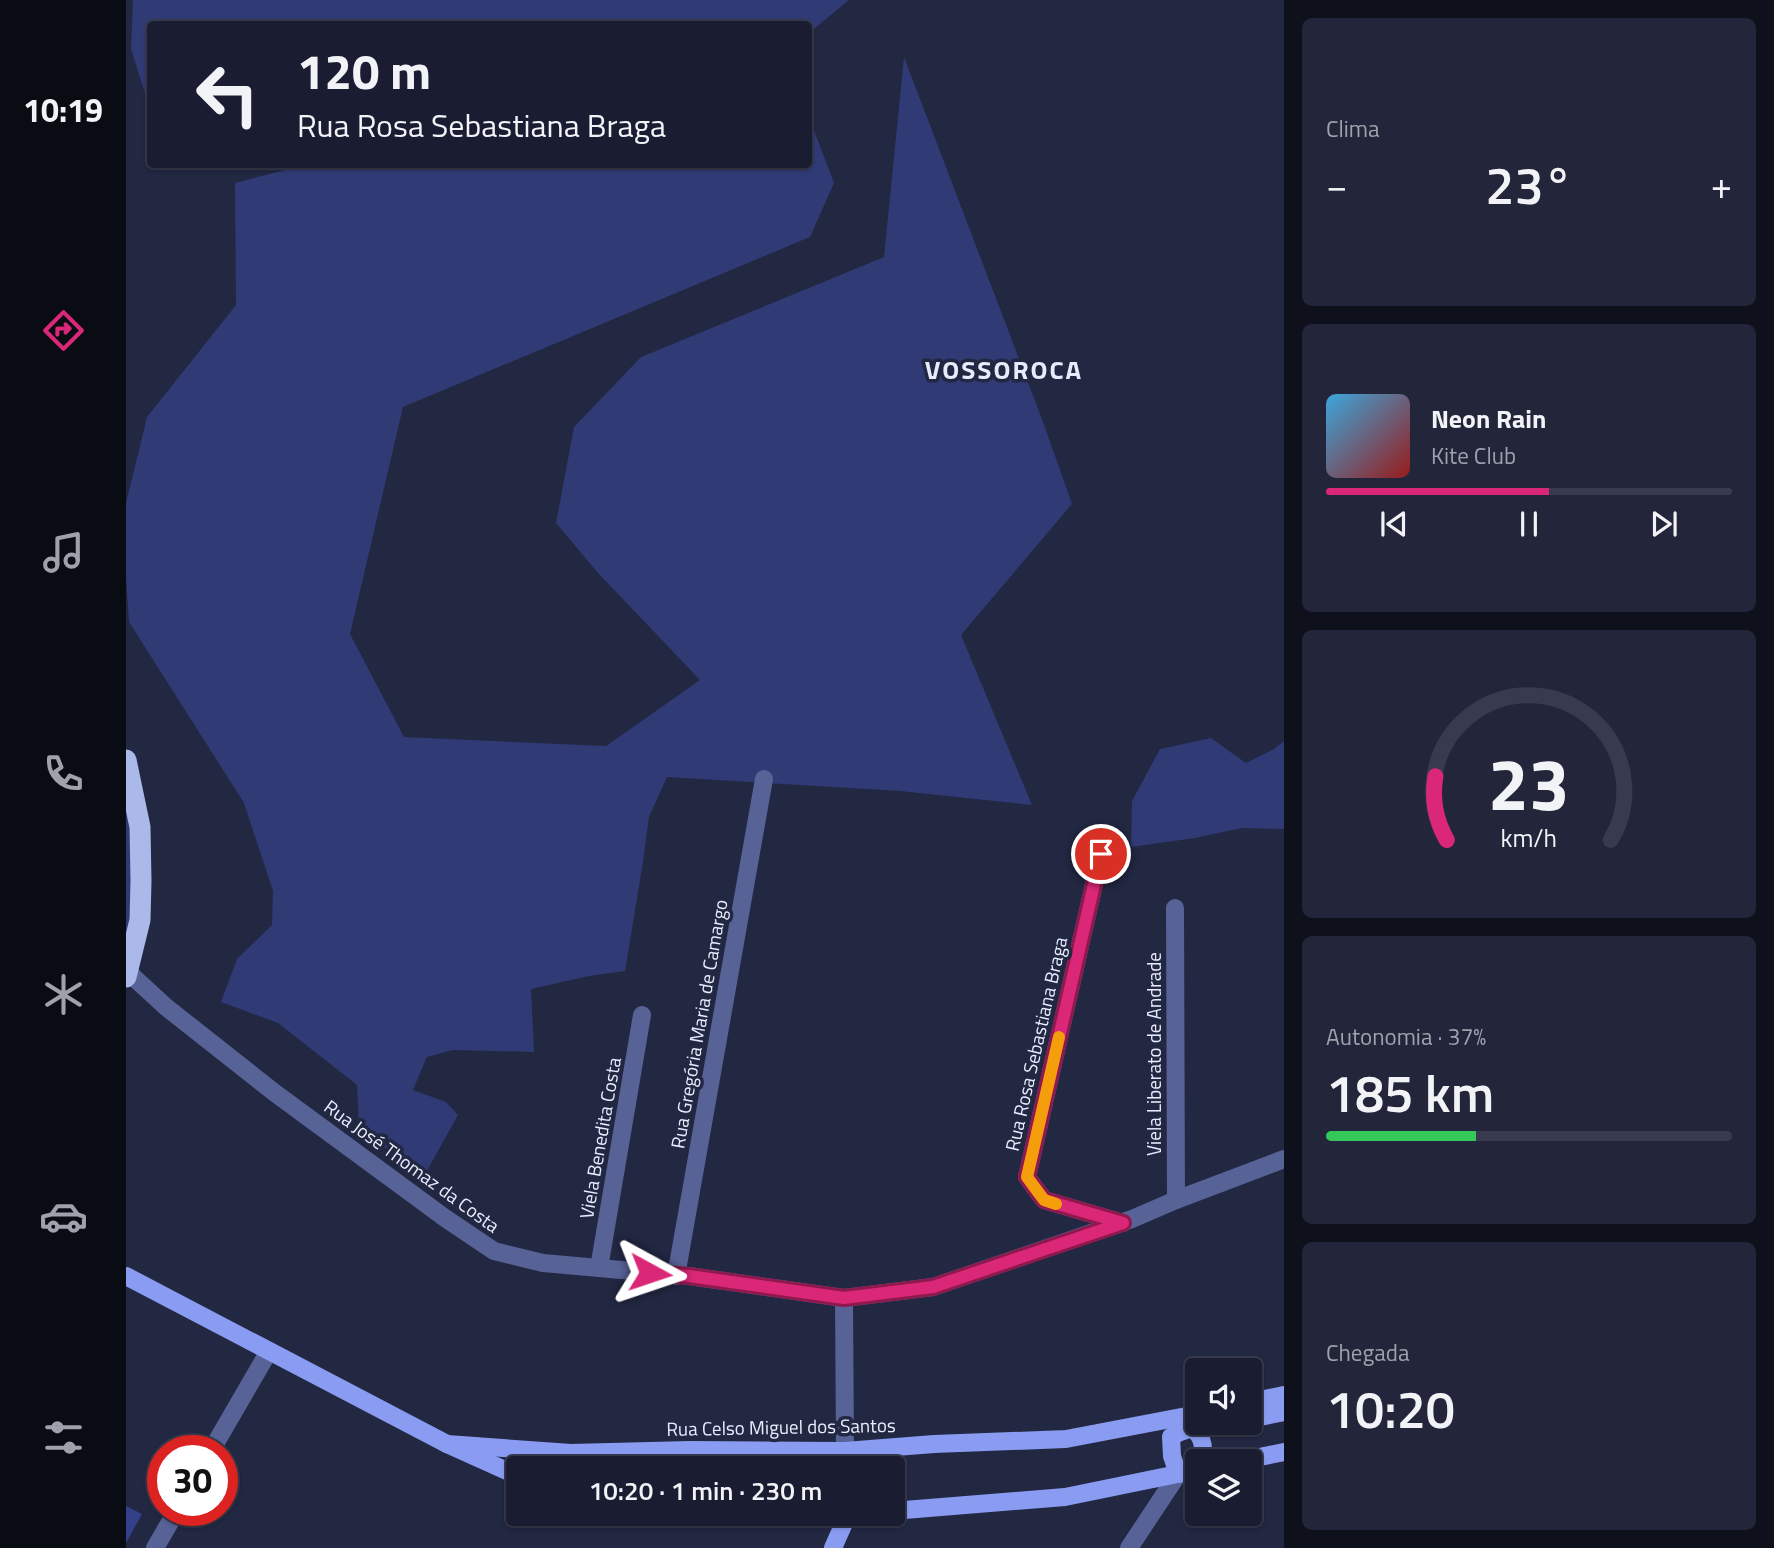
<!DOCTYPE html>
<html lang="pt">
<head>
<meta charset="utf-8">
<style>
	:root { --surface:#1a1d32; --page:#23263a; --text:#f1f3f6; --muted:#9fa2ac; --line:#383b4d; --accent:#db2777 }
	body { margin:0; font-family:"Titillium Web",sans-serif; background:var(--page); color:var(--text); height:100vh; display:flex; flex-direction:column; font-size:26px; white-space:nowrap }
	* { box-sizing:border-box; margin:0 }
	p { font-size:23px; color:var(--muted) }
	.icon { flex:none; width:38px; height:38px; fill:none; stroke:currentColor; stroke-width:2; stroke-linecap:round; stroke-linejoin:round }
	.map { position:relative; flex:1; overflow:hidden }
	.sheet { display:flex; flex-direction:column; gap:18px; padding:18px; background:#0e101c; width:490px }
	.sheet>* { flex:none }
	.top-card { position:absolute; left:21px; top:21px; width:665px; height:147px; border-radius:7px; box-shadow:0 2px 5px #0004,0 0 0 2px var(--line); background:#1a1d32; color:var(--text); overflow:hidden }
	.buttons { position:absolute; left:1059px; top:1358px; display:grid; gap:14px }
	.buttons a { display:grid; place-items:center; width:77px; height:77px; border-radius:7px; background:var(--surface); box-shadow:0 2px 5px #0004,0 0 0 2px var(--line); font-size:35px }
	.speed { position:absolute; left:21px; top:1435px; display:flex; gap:14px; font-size:35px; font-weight:700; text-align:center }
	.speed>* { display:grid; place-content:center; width:91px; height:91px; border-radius:50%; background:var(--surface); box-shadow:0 2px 5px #0004,0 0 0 2px var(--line); line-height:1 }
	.speed .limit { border:10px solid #d22; background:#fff; color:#111 }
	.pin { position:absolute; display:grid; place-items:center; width:60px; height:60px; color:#fff; margin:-30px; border:4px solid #fff; border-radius:50%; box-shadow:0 2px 7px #0007 }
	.me { position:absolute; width:77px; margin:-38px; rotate:95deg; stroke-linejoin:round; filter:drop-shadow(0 0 5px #0008) }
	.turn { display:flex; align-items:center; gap:24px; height:147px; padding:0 35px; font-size:32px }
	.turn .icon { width:91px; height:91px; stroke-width:2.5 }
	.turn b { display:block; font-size:49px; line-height:60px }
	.big { font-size:52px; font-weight:600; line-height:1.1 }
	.sheet .card { flex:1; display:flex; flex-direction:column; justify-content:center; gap:10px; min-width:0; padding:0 24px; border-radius:10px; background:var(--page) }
	.sheet .dial { align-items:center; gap:0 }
	.dial svg { height:182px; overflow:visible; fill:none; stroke:var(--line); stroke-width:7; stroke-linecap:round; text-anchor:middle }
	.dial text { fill:var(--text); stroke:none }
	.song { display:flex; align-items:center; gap:21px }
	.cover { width:84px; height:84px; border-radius:10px; background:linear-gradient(135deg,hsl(200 70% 55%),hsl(0 70% 35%)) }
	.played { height:7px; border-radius:4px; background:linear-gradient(90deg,var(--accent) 55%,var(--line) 55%) }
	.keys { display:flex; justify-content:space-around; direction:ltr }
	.heat { display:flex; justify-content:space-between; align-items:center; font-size:38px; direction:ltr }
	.charge { height:10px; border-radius:5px; background:linear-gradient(90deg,#34c759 37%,var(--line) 0) }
	.trip { position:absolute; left:380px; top:1456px; width:399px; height:70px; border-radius:7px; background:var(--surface); box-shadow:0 2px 5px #0004,0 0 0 2px var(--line); font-weight:600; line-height:70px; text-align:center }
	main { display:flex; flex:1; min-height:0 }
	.tabs { display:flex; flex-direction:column; width:126px; justify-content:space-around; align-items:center; background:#0a0c14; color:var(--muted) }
	.tabs .icon { width:49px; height:49px }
	.tabs .on { color:var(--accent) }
	.tabs b { font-size:32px; color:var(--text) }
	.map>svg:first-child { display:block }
	.green { fill:#303a74 }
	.building { fill:#35408b }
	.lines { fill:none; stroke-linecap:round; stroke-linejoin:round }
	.minor { stroke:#576296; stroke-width:18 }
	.major { stroke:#899cf1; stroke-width:18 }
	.highway { stroke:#aab8ea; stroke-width:21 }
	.route-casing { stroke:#8e194d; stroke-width:18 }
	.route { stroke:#db2777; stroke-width:12 }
	.slow { stroke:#f59e0b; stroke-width:12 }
	.labels { text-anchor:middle; stroke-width:7; stroke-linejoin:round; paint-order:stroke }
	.street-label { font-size:19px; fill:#e7ecfd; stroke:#222742 }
	.district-label { font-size:26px; font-weight:bold; letter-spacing:2px; fill:#e7ecfd; stroke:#222742 }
</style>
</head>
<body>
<main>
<nav class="tabs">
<b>10:19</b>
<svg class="icon on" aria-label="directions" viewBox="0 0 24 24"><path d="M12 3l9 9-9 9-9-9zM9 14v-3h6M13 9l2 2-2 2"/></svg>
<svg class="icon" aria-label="music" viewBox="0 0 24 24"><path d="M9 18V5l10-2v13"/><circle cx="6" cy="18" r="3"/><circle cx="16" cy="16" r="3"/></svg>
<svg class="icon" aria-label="phone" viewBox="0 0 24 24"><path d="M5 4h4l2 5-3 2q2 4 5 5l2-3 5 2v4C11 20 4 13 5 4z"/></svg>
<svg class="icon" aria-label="climate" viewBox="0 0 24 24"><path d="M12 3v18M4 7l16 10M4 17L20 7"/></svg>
<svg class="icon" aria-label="car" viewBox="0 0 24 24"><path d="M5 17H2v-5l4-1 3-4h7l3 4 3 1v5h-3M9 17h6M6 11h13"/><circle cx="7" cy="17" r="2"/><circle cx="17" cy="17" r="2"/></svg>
<svg class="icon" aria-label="filters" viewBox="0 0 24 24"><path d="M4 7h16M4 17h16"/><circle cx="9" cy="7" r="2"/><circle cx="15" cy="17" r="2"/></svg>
</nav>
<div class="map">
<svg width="1158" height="1548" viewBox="0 0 1158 1548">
	<rect width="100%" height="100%" fill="#222742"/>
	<!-- green -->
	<g class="green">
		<path d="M 7,0 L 723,0 L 683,33 L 682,24 L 24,24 L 24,109 L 5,49 Z"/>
		<path d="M 778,57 L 916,419 L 946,504 L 835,635 L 906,805 L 774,791 L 541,777 L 523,817 L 517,862 L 499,971 L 463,976 L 405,989 L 408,1052 L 327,1050 L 301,1057 L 287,1090 L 320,1102 L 332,1115 L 297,1178 L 233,1127 L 231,1085 L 152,1023 L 95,1002 L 111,959 L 146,925 L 147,891 L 118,803 L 3,622 L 0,577 L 0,503 L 21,417 L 110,305 L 109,183 L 183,164 L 682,164 L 684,120 L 708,183 L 684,237 L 277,407 L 224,634 L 278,737 L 480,746 L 574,680 L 472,573 L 430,523 L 448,427 L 515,357 L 758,257 Z"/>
		<path d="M 1085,738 L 1120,763 L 1148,749 L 1158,741 L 1158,829 L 1116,828 L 1069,838 L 1005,847 L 1006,801 L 1034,749 Z"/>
		<path d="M 0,797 C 9,835 10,903 0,941 Z"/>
	</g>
	<!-- building -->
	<path class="building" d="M 0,1506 L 16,1514 L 0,1543 Z"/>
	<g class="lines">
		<!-- minor -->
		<g class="minor">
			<path d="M 975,854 L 901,1177 L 918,1200 L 997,1223"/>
			<path d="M 1049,908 L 1050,1200"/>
			<path d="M 2,972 L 40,1007 L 149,1093 L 319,1218 L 368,1251 L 417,1263 L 563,1276 L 718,1298 L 807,1287 L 1006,1219 L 1050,1200 L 1158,1159"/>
			<path d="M 473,1268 L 516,1015"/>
			<path d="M 550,1276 L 638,779"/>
			<path d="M 718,1298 L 719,1451"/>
			<path d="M 85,1451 L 143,1351"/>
			<path d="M 29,1548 L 51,1510"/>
			<path d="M 1003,1548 L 1052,1474"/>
		</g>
		<!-- major -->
		<g class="major">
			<path d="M 0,1276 L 321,1444 L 392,1476"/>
			<path d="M 1124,1402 L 1158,1395"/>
			<path d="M 1124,1419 L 1158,1412"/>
			<path d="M 1062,1422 C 1074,1435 1082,1444 1073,1461"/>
			<path d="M 321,1444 L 445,1453 L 563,1450 L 719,1451 L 808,1444 L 940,1439 L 1071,1414"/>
			<path d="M 1114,1461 L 1158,1452"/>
			<path d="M 1061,1468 L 1052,1474 L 1046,1456 L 1045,1437 C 1061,1426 1083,1426 1101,1423"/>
			<path d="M 766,1511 L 939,1497 L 1071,1470"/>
			<path d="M 500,1514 L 510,1516 L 604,1519 L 729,1514"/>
			<path d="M 707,1548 L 722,1514"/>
		</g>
		<!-- highway -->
		<path class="highway" d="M 0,760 L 14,827 L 15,881 L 14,920 L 0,977"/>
	</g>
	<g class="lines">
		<defs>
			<path id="route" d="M 524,1273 L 563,1276 L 718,1298 L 807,1287 L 997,1223 L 918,1200 L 901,1177 L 975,854"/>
		</defs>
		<!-- route casing -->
		<use href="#route" class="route-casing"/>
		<!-- route -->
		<use href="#route" class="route"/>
		<!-- slow -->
		<path class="slow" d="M 930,1204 L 918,1200 L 901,1177 L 933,1037"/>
	</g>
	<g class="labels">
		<!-- street labels -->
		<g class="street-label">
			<text transform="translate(573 1024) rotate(-80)" y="7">Rua Gregória Maria de Camargo</text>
			<text transform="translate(910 1044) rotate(-77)" y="7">Rua Rosa Sebastiana Braga</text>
			<text transform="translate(1028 1054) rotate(-90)" y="7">Viela Liberato de Andrade</text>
			<text transform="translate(474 1138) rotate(-80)" y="7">Viela Benedita Costa</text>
			<text transform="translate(286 1166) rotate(36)" y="7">Rua José Thomaz da Costa</text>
			<text transform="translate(655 1427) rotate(-1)" y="7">Rua Celso Miguel dos Santos</text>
		</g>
		<!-- district labels -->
		<g class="district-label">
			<text x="878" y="379">VOSSOROCA</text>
		</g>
	</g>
</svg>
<div class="buttons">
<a><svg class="icon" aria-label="sound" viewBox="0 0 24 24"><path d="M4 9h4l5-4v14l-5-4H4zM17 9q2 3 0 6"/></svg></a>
<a><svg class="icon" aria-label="layers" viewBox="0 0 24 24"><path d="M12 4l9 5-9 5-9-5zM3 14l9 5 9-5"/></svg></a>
</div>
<div class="speed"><div class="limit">30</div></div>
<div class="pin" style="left:975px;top:854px;background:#d93025"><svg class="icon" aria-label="arrive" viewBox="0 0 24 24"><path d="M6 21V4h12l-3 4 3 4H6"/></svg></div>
<svg class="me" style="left:524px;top:1273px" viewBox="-20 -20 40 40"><path d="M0-17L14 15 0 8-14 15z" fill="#db2777" stroke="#fff" stroke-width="4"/></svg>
<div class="trip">10:20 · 1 min · 230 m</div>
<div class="top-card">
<div class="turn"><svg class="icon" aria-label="left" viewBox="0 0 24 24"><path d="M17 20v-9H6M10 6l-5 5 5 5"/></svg><div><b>120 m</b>Rua Rosa Sebastiana Braga</div></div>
</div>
</div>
<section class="sheet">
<div class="card"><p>Clima</p>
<div class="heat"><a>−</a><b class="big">23°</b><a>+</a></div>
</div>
<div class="card">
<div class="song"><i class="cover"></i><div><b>Neon Rain</b><p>Kite Club</p></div></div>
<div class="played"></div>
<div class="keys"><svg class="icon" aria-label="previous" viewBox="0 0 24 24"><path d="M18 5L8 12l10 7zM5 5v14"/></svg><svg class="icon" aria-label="pause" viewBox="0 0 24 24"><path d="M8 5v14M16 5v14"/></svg><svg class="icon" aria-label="next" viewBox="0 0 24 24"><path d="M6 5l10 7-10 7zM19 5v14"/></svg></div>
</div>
<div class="card dial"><svg viewBox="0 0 100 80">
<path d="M14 69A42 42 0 1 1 86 69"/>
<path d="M14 69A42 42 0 0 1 9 41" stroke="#db2777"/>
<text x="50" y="56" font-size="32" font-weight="700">23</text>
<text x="50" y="72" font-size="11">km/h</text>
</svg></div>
<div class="card"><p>Autonomia · 37%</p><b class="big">185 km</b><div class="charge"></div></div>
<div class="card"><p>Chegada</p><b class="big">10:20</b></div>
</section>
</main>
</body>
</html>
